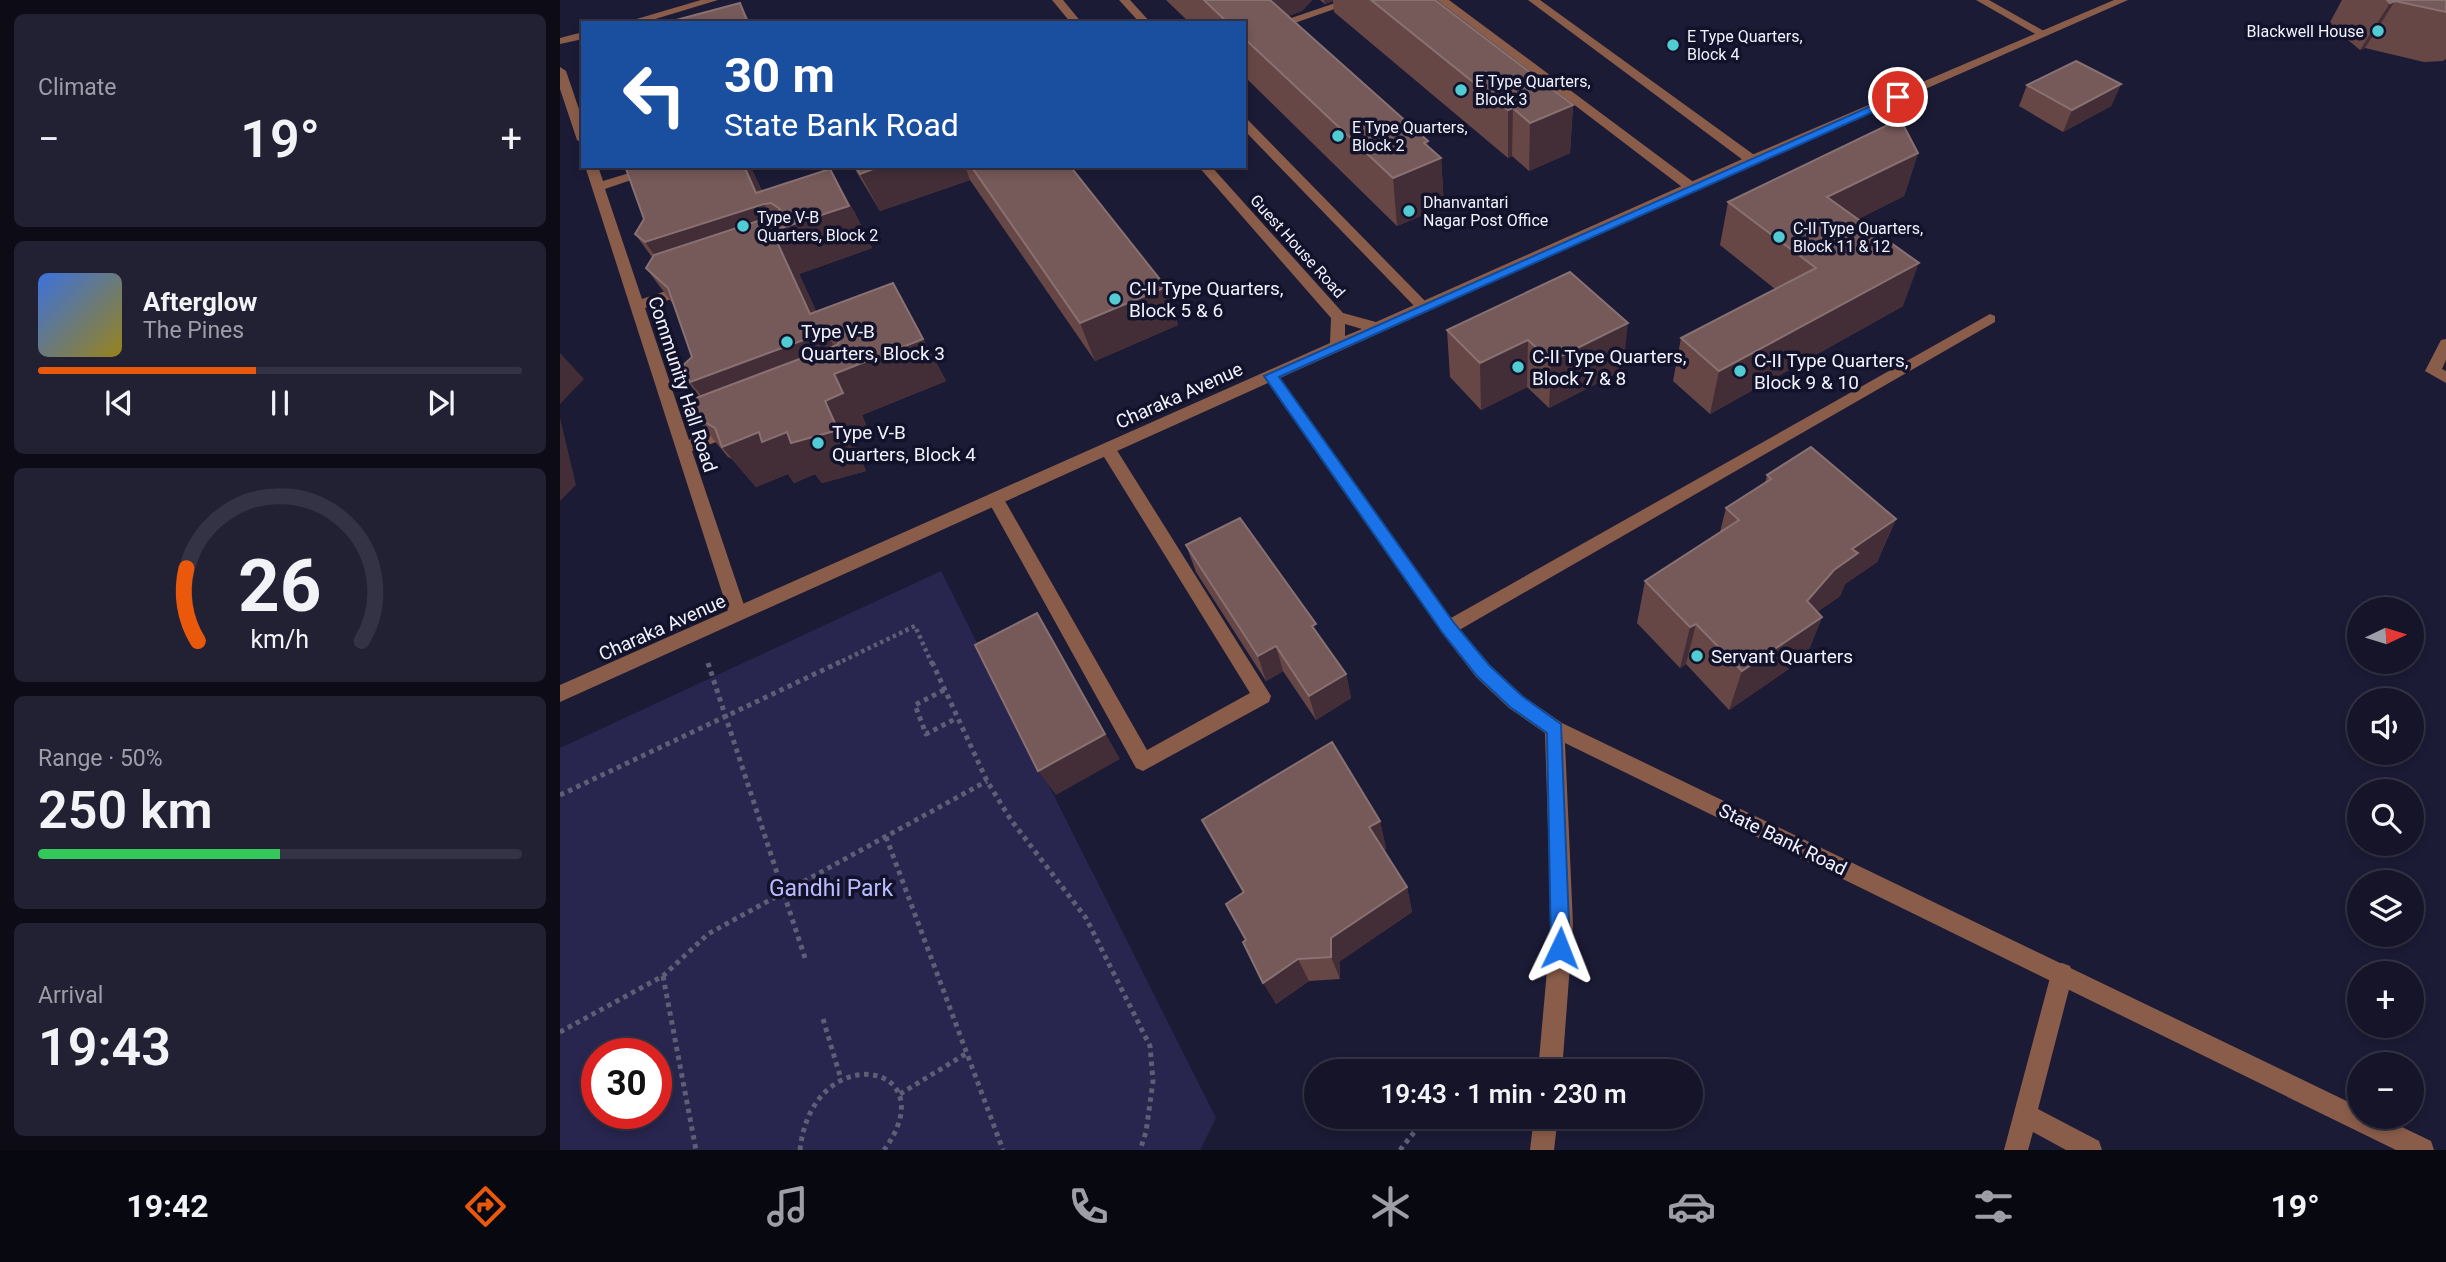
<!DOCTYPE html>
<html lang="en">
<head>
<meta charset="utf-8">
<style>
	:root { --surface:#151428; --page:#222134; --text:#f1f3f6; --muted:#9d9ea8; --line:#343345; --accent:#ea580c }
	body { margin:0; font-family:Roboto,sans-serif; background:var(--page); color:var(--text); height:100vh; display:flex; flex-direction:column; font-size:26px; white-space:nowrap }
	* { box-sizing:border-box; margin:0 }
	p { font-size:23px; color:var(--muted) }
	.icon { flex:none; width:38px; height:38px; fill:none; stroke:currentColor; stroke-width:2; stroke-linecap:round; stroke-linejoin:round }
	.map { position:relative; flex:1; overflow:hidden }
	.details { display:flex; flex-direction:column; gap:14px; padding:14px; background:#0c0b16; width:560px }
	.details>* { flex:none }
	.hud { position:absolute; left:21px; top:21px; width:665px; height:147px; border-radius:0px; box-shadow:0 4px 10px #0003,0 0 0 2px var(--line); background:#1a4fa0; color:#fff; overflow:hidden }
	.needle { width:46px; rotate:86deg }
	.buttons { position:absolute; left:1787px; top:597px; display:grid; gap:14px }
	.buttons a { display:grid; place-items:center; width:77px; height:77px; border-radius:50%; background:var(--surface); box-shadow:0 4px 10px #0003,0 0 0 2px var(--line); font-size:35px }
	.speed { position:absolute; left:21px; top:1038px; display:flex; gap:14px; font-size:35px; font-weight:700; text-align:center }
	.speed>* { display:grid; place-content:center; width:91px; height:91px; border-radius:50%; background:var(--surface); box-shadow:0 4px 10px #0003,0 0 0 2px var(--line); line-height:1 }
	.speed .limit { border:10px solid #d22; background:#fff; color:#111 }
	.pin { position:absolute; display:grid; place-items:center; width:60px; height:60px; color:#fff; margin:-30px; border:4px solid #fff; border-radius:50%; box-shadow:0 2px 7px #0007 }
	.me { position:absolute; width:77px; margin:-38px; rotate:2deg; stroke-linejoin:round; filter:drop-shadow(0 0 5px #0008) }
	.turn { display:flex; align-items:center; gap:24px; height:147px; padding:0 28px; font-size:32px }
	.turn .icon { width:91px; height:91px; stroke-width:2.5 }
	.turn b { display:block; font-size:49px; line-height:60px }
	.big { font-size:52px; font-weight:600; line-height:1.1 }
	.details .widget { flex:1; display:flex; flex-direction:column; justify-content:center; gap:10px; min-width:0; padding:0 24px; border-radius:10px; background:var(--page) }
	.details .dial { align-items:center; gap:0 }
	.dial svg { height:182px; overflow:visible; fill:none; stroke:var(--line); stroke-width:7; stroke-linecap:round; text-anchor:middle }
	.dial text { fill:var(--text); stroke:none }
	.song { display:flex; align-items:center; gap:21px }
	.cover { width:84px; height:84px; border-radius:10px; background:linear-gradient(135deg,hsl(220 70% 55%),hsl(50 70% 35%)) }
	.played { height:7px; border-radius:4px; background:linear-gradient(90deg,var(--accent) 45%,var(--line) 45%) }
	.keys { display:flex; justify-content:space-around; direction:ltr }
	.heat { display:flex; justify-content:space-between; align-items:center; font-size:38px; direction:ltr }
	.charge { height:10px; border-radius:5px; background:linear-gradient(90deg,#34c759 50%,var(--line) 0) }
	.trip { position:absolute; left:744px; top:1059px; width:399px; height:70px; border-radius:35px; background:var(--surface); box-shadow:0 4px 10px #0003,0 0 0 2px var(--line); font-weight:600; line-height:70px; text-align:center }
	.tab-bar { display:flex; height:112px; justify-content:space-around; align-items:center; background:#080810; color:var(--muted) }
	.tab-bar .icon { width:49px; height:49px }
	.tab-bar .selected { color:var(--accent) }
	.tab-bar b { font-size:32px; color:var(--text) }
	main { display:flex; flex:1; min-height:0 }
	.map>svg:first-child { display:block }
	.green { fill:#28254f; fill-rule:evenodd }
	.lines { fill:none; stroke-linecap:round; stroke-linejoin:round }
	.path-far1 { stroke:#5e5e74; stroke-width:4.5; stroke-dasharray:3.5 3.5; stroke-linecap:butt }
	.path { stroke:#5e5e74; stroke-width:5; stroke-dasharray:4.5 4.5; stroke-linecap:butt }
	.service { fill:#8a5d4a; fill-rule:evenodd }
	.minor { fill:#8a5d4a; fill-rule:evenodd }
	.wall { fill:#674745 }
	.shaded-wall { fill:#432e37 }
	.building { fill:#765959; stroke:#897172; stroke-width:2 }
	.route { fill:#1a73e8; stroke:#114b97; stroke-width:2 }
	.poi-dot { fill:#51ccd3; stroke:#13122b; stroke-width:2.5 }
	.labels { text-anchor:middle; stroke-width:7; stroke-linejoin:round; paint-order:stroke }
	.far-poi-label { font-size:16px; fill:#f1f2fd; stroke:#13122b; text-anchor:start }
	.far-street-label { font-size:16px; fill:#f1f2fd; stroke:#13122b }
	.poi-label { font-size:19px; fill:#f1f2fd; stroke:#13122b; text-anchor:start }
	.street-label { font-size:19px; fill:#f1f2fd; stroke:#13122b }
	.near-park-label { font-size:23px; fill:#babbfe; stroke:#13122b }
</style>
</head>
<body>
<main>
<section class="details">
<div class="widget"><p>Climate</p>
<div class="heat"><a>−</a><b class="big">19°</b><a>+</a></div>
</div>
<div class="widget">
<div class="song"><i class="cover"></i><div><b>Afterglow</b><p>The Pines</p></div></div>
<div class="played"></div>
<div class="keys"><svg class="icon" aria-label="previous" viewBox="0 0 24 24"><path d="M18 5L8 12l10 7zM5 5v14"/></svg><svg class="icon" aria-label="pause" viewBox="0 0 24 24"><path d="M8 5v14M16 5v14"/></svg><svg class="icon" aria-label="next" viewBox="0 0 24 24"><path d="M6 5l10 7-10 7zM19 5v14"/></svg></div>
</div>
<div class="widget dial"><svg viewBox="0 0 100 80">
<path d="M14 69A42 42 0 1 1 86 69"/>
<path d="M14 69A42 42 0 0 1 9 37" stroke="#ea580c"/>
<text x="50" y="56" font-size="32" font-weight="700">26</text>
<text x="50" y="72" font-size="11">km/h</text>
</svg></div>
<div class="widget"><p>Range · 50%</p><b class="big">250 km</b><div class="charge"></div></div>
<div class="widget"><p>Arrival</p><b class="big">19:43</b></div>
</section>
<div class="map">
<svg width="1886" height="1150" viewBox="0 0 1886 1150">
	<rect width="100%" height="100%" fill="#1c1b36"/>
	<!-- green -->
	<path class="green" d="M 381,571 L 656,1118 L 640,1150 L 0,1150 L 0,748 ZM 37,1054 L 96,1054 L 96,1113 L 37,1113 Z"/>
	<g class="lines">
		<!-- path-far1 -->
		<path class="path-far1" d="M 276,664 L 355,626 L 372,664"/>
		<!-- path -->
		<g class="path">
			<path d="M 372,662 L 427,781 L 451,820 L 526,918 L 590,1046 L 593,1081 L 586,1132 L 580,1150"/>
			<path d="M 148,663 L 245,958"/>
			<path d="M 384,690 L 355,705 L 366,734 L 397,718"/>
			<path d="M 0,795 L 280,662"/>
			<path d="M 326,837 L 443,1150"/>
			<path d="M 103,976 L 136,1150"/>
			<path d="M 263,1019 L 281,1079"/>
			<path d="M 0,1032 L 103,976 L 148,934 L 427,781"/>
			<path d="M 931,1071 L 951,1060"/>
			<path d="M 340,1094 L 407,1053"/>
			<path d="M 240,1150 C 252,1037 389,1062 324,1150"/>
			<path d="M 840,1150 L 867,1116"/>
		</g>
		<!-- service -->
		<g class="service">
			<path d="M 141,0 L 158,0 L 82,23 L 63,23 Z"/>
			<path d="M 559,0 L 570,0 L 591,23 L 580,23 Z"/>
			<path d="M 784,0 L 800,0 L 684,41 L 684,34 Z"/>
			<path d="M 877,0 L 889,0 L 1136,184 L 1136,190 L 1126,190 Z"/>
			<path d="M 968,0 L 980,0 L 1197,157 L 1197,163 L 1187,163 Z"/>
			<path d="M 1416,0 L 1429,0 L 1489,34 L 1479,36 Z"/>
			<path d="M 23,32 L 23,39 L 0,44 L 0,38 Z"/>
			<path d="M 0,67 L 6,71 L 23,121 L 23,144 L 17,140 L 0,89 Z"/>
			<path d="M 684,119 L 688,120 L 868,304 L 868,310 L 858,310 L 684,130 Z"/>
			<path d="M 25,166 L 38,166 L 43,181 L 92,166 L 112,166 L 45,189 L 82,299 L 130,283 L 137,288 L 135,291 L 85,308 L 129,440 L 174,423 L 182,429 L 180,433 L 132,451 L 187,614 L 184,619 L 172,619 L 169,614 Z"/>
			<path d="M 1430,314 L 1435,316 L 1435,322 L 894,633 L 888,636 L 882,633 L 879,628 L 882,623 Z"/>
			<path d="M 1886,339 L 1886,360 L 1882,369 L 1886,371 L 1886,383 L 1865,371 L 1881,340 Z"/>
			<path d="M 547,442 L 553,444 L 711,696 L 709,702 L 583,771 L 576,768 L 427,499 L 435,493 L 441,494 L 587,750 L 690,693 L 541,452 L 539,448 Z"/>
			<path d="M 1502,963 L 1510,966 L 1513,974 L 1478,1109 L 1539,1141 L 1542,1150 L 1506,1150 L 1473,1132 L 1468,1150 L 1444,1150 L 1491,974 L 1494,966 Z"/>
		</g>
		<!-- minor -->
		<g class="minor">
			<path d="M 492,0 L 503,0 L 522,23 L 511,23 Z"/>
			<path d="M 1554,0 L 1568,0 L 1197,163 L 720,378 L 894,623 L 930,665 L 963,696 L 1002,723 L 1799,1107 L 1799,1116 L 1819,1116 L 1871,1141 L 1874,1150 L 1836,1150 L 1005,743 L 1013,925 L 1002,1071 L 978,1071 L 991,925 L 985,733 L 949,708 L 916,677 L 882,633 L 708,383 L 0,702 L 0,685 L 770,343 L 771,318 L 638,166 L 651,166 L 783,313 L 816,322 L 1187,157 ZM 785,324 L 802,329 L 785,336 Z"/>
			<path d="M 974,1116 L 998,1116 L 994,1150 L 970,1150 Z"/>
		</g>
	</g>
	<!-- wall -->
	<g class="wall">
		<path d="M 606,0 L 752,0 L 742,11 L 728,16 L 881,158 L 884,206 L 837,226 L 684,76 L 684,23 L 630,23 Z"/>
		<path d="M 760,0 L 875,0 L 1013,105 L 1010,153 L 969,171 L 952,156 L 948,158 L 774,12 L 773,1 L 765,4 Z"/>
		<path d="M 1782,0 L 1886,0 L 1886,59 L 1883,61 L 1864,62 L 1805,48 L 1800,50 L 1769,24 Z"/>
		<path d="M 1561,84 L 1551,106 L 1503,132 L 1459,106 L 1467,85 Z"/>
		<path d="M 1358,153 L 1344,196 L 1298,219 L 1343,306 L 1150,414 L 1113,381 L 1121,338 L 1215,289 L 1160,245 L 1168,202 Z"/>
		<path d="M 65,166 L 190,166 L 202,191 L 294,211 L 312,248 L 239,274 L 256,311 L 333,283 L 386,381 L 302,415 L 310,435 L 293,442 L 306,471 L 262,483 L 255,474 L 234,483 L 228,474 L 196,487 L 172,459 L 168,457 L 134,416 L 140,397 L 118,370 L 132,357 L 113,304 L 86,268 L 92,257 L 75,234 L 84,219 Z"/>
		<path d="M 293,166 L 510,166 L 606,287 L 618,325 L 535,361 L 410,180 L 320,211 Z"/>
		<path d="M 1010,272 L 1063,370 L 989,408 L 967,387 L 921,410 L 890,377 L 887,330 Z"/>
		<path d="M 1207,475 L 1336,519 L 1317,562 L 1285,584 L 1280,596 L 1257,612 L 1262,617 L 1246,657 L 1169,710 L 1126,664 L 1120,668 L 1077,623 L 1085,581 L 1160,532 L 1166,508 L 1205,483 Z"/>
		<path d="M 626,545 L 758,635 L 786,674 L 791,698 L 756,720 L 723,671 L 706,681 L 636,572 Z"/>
		<path d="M 642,820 L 820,821 L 826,849 L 824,850 L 847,887 L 852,912 L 780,961 L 780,979 L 749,981 L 716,1004 L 686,940 L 683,893 Z"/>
	</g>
	<!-- shaded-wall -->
	<g class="shaded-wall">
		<path d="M 674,0 L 752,0 L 742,11 L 725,17 Z"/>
		<path d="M 764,0 L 773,0 L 773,1 L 765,4 Z"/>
		<path d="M 1835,1 L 1805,48 L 1800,50 L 1830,3 Z"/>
		<path d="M 180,3 L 191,23 L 188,23 Z"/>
		<path d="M 1561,84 L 1551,106 L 1503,132 L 1512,110 Z"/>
		<path d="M 1013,105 L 1010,153 L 969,171 L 970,123 Z"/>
		<path d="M 953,108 L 952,156 L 948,158 L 948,110 Z"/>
		<path d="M 868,141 L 870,163 L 881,158 L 884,206 L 837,226 L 833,178 L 864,143 Z"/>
		<path d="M 1358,153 L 1344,196 L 1255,241 L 1267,197 Z"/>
		<path d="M 184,166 L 190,166 L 208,204 L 204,204 L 219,229 L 270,169 L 294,211 L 312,248 L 239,274 L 267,335 L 289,368 L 333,283 L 386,381 L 302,415 L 310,435 L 293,442 L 306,471 L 262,483 L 255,474 L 234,483 L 228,474 L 196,487 L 162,447 L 199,432 L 278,430 L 164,423 L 130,382 L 262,333 L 116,285 L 85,242 L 196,193 Z"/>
		<path d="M 321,166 L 405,166 L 410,180 L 320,211 L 300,174 Z"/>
		<path d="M 1359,263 L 1343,306 L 1150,414 L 1159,371 Z"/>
		<path d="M 606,287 L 618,325 L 535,361 L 520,323 Z"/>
		<path d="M 1068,323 L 1063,370 L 989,408 L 991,361 Z"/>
		<path d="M 968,340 L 967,387 L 921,410 L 920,363 Z"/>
		<path d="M 0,353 L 24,379 L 0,404 Z"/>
		<path d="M 0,418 L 16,485 L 0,501 Z"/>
		<path d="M 1336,519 L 1317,562 L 1285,584 L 1280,596 L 1257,612 L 1262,617 L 1246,657 L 1169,710 L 1182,671 L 1247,601 L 1292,549 Z"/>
		<path d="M 477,613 L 560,759 L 496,795 L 478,771 Z"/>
		<path d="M 1136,624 L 1126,664 L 1120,668 L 1130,627 Z"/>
		<path d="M 716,646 L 723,671 L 706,681 L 698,656 Z"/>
		<path d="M 786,674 L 791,698 L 756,720 L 749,696 Z"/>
		<path d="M 820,821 L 826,849 L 816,855 L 809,827 Z"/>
		<path d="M 847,887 L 852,912 L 780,961 L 780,979 L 771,957 L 771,938 Z"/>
		<path d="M 738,959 L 749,981 L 716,1004 L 703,983 Z"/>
	</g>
	<!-- building -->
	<g class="building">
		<path d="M 644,0 L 710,0 L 868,141 L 864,143 L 881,158 L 833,178 L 684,38 L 684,23 L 668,23 Z"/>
		<path d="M 811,0 L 875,0 L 1013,105 L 970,123 L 953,108 L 948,110 Z"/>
		<path d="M 1827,0 L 1886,0 L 1886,12 L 1835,1 L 1830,3 Z"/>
		<path d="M 180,3 L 188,23 L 105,23 Z"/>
		<path d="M 1516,61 L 1561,84 L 1512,110 L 1467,85 Z"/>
		<path d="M 1340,119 L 1358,153 L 1267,197 L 1359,263 L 1159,371 L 1121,338 L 1256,268 L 1168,202 Z"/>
		<path d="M 65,166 L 184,166 L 196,193 L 270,169 L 289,206 L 212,231 L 250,314 L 333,283 L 363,339 L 274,374 L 283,393 L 265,401 L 278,430 L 231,443 L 227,432 L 202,442 L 199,432 L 162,447 L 155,428 L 134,416 L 136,398 L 277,345 L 282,338 L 273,331 L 265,332 L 130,382 L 118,370 L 132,357 L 108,288 L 86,268 L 94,255 L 216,215 L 220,209 L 211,203 L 204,204 L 85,242 L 75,234 L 84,219 Z"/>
		<path d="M 295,166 L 321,166 L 300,174 Z"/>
		<path d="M 411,166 L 510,166 L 606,287 L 520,323 Z"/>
		<path d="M 1010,272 L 1068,323 L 991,361 L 968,340 L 920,363 L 887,330 Z"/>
		<path d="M 1251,447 L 1336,519 L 1292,549 L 1298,553 L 1274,570 L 1247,601 L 1262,617 L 1182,671 L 1136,624 L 1130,627 L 1085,581 L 1179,520 L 1166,508 L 1211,479 L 1207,475 Z"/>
		<path d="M 680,518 L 756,624 L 752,626 L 786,674 L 749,696 L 716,646 L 698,656 L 626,545 Z"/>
		<path d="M 477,613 L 545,734 L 478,771 L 415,645 Z"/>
		<path d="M 772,742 L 820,821 L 809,827 L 847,887 L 771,938 L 771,957 L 738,959 L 703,983 L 683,942 L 686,940 L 666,904 L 684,892 L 642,820 Z"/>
	</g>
	<!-- route -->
	<path class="route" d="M 1338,94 L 1343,97 L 1342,99 L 719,377 L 894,623 L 929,665 L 962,696 L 1001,724 L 1010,948 L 1007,955 L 1000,958 L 993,955 L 991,948 L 987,733 L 950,707 L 917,676 L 882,632 L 704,376 Z"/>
	<!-- markers -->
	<g class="poi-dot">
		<circle cx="1818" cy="31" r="7"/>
		<circle cx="1113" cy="45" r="7"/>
		<circle cx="901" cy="90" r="7"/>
		<circle cx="778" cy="136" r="7"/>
		<circle cx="849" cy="211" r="7"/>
		<circle cx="183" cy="226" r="7"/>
		<circle cx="1219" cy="237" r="7"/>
		<circle cx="555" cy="299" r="7"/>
		<circle cx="227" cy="342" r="7"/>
		<circle cx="958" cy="367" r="7"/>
		<circle cx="1180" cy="371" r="7"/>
		<circle cx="258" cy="443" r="7"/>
		<circle cx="1137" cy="656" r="7"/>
	</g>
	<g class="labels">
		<!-- far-poi labels -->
		<g class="far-poi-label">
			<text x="1804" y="37" text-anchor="end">Blackwell House</text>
			<text x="1127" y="42">E Type Quarters,<tspan x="1127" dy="18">Block 4</tspan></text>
			<text x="915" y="87">E Type Quarters,<tspan x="915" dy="18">Block 3</tspan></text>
			<text x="792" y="133">E Type Quarters,<tspan x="792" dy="18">Block 2</tspan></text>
			<text x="863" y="208">Dhanvantari<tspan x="863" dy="18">Nagar Post Office</tspan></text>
			<text x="197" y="223">Type V-B<tspan x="197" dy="18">Quarters, Block 2</tspan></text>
			<text x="1233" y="234">C-II Type Quarters,<tspan x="1233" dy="18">Block 11 &amp; 12</tspan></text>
		</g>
		<!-- far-street labels -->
		<g class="far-street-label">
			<text transform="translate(738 246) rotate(48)" y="6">Guest House Road</text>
		</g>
		<!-- poi labels -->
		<g class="poi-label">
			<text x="569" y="295">C-II Type Quarters,<tspan x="569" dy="22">Block 5 &amp; 6</tspan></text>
			<text x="241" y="338">Type V-B<tspan x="241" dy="22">Quarters, Block 3</tspan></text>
			<text x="972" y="363">C-II Type Quarters,<tspan x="972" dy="22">Block 7 &amp; 8</tspan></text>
			<text x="1194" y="367">C-II Type Quarters,<tspan x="1194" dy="22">Block 9 &amp; 10</tspan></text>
			<text x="272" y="439">Type V-B<tspan x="272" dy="22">Quarters, Block 4</tspan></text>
			<text x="1151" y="663">Servant Quarters</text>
		</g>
		<!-- street labels -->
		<g class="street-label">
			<text transform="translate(123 384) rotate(72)" y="7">Community Hall Road</text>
			<text transform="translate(619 395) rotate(-24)" y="7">Charaka Avenue</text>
			<text transform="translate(102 627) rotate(-24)" y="7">Charaka Avenue</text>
			<text transform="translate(1223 839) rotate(26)" y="7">State Bank Road</text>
		</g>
		<!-- near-park labels -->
		<g class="near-park-label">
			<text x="271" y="896">Gandhi Park</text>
		</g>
	</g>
</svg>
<div class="buttons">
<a><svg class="needle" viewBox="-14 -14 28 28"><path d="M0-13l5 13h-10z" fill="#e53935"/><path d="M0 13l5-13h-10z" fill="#9d9ea8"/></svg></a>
<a><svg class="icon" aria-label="sound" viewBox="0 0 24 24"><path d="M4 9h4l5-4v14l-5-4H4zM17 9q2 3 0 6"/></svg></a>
<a><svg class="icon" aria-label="search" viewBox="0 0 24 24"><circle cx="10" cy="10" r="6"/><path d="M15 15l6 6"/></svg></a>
<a><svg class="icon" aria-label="layers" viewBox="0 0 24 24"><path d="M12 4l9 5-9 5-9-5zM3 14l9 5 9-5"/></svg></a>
<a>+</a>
<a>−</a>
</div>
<div class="speed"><div class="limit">30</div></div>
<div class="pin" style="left:1338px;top:97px;background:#d93025"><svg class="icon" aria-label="arrive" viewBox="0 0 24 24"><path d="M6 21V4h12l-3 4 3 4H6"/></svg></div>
<svg class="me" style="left:1000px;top:948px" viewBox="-20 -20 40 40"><path d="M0-17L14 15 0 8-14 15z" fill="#1a73e8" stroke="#fff" stroke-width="4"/></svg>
<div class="trip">19:43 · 1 min · 230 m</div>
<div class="hud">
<div class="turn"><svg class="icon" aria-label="left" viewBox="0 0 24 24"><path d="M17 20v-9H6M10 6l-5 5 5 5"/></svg><div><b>30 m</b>State Bank Road</div></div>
</div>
</div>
</main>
<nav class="tab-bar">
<b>19:42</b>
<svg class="icon selected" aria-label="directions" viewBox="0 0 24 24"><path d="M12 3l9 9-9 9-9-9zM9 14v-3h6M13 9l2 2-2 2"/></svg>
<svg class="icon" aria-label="music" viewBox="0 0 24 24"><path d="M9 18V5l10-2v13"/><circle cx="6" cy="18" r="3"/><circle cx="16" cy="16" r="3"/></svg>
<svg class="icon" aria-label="phone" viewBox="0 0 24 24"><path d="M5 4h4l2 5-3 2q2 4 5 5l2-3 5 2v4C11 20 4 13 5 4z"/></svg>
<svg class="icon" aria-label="climate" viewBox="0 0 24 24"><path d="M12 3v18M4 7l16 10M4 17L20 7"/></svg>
<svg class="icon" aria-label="car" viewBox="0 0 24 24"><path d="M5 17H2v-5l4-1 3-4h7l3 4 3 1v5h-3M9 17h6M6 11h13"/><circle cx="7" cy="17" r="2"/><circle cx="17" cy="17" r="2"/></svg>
<svg class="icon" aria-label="filters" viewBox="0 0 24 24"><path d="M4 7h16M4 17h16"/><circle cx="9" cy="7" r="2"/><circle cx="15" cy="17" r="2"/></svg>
<b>19°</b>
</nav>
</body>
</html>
